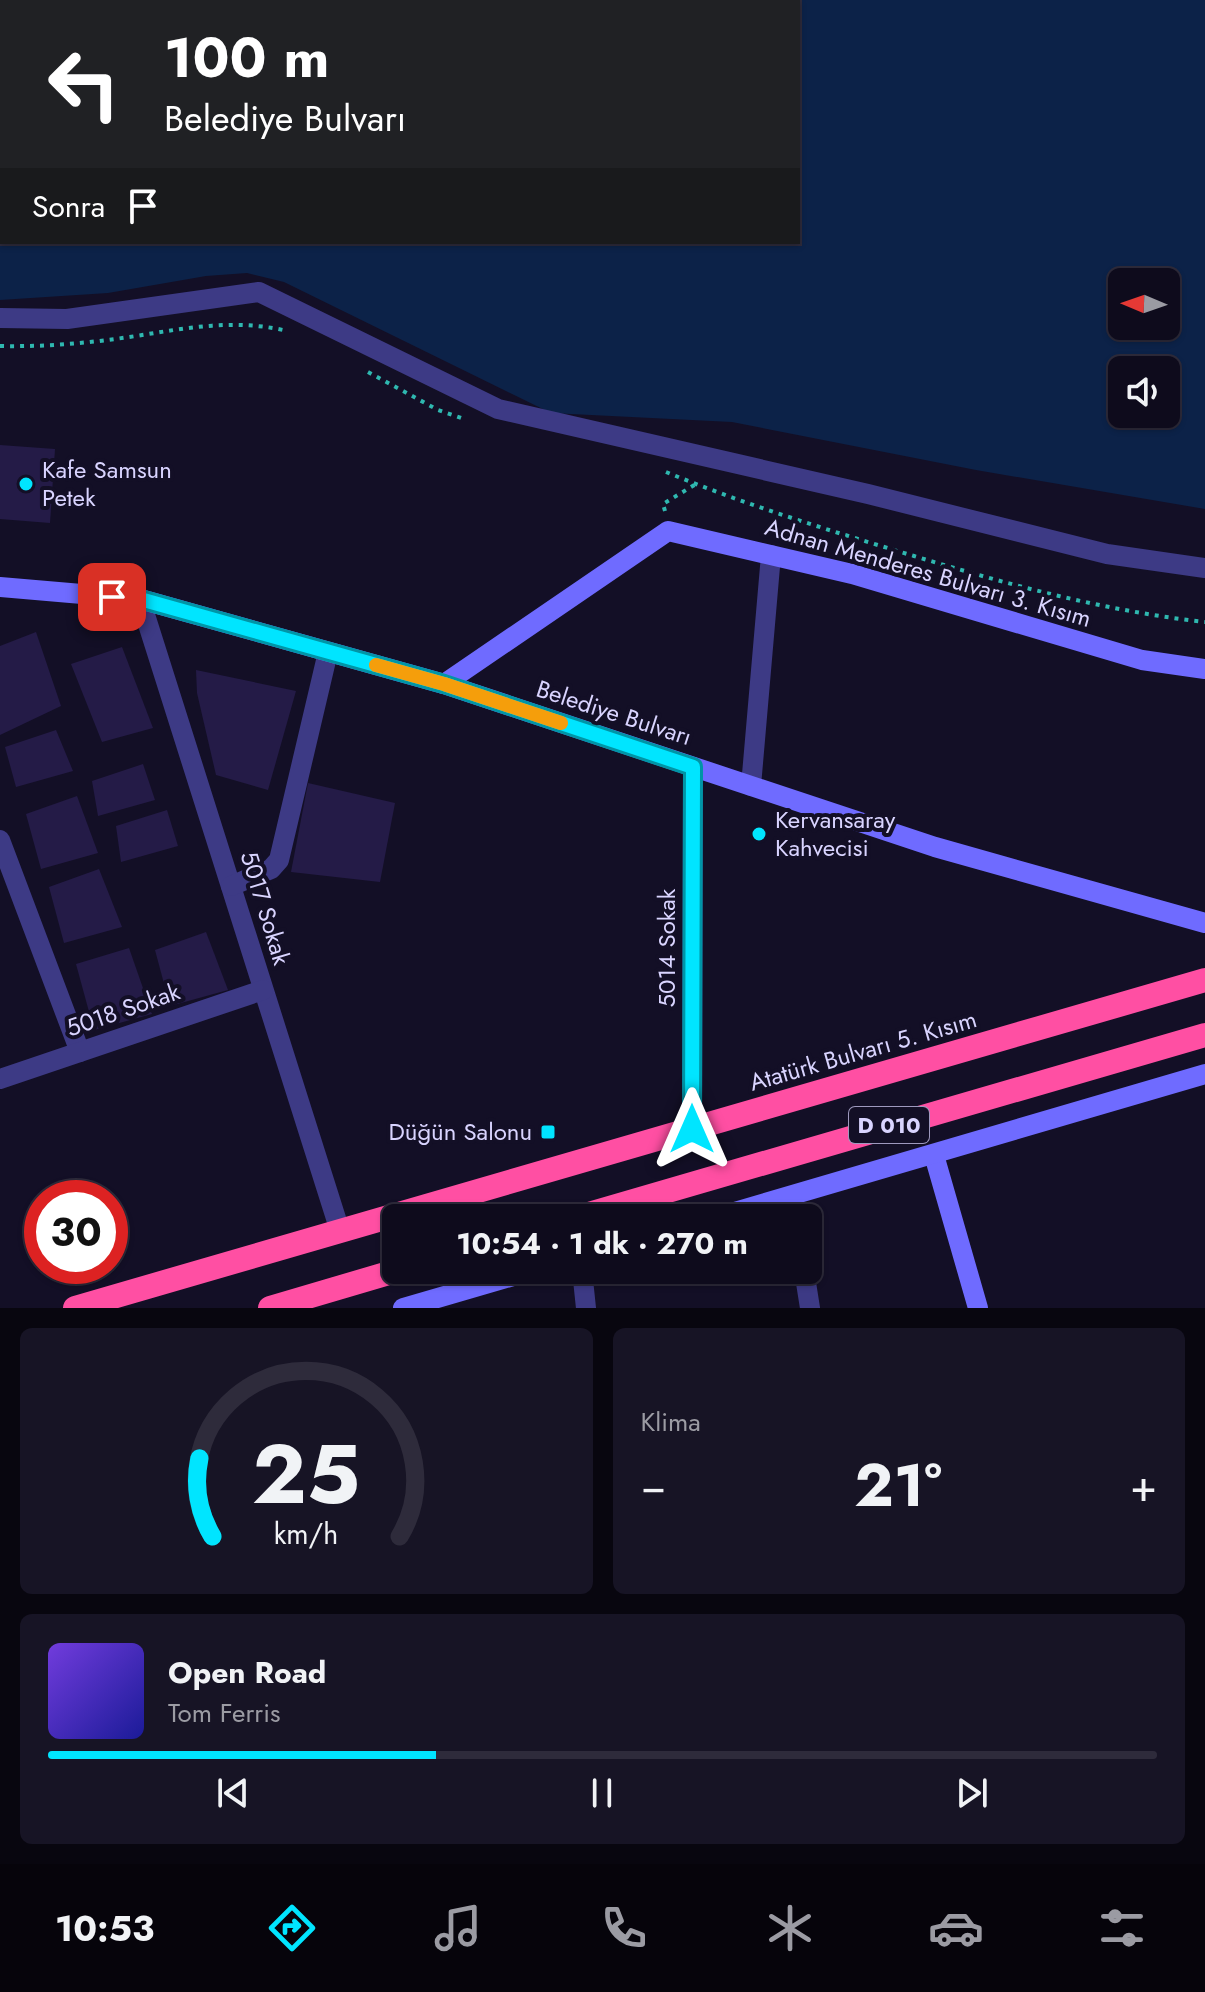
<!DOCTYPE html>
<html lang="tr">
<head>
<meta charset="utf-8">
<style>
	:root { --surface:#0e0b1c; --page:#171425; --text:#f1f3f6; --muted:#9b9ba3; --line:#2e2b3b; --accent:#00e5ff }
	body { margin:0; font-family:Jost,sans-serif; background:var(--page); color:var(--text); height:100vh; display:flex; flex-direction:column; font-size:30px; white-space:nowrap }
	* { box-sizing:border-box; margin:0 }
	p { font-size:26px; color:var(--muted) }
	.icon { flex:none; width:44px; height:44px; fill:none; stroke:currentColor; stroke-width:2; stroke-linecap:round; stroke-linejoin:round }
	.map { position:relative; height:1308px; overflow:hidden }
	.side { display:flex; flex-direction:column; gap:20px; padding:20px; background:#08060f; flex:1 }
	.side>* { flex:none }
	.hud { position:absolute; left:0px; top:0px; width:800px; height:244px; box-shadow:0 2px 6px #0004,0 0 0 2px var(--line); background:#202124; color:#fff; overflow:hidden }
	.needle { width:52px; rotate:272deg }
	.controls { position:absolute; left:1108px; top:268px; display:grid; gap:16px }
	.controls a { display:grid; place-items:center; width:72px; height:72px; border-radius:12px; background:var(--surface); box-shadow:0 2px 6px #0004,0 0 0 2px var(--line); font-size:40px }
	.speed { position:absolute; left:24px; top:1180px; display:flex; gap:16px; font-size:40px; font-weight:700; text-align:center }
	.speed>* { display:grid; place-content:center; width:104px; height:104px; border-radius:50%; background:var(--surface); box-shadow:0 2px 6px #0004,0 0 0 2px var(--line); line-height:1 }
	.speed .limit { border:12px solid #d22; background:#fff; color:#111 }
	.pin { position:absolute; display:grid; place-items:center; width:68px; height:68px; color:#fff; margin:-34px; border-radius:16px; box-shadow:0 4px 12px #0006 }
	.me { position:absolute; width:88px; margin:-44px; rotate:0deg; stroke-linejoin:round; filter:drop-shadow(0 0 6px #0008) }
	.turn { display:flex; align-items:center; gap:28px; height:168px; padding:0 32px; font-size:36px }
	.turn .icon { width:104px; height:104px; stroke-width:2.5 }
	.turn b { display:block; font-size:56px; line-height:68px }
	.then { display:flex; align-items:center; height:76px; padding:0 32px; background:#0003; gap:16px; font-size:30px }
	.big { font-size:60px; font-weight:700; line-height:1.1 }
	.side .widget { flex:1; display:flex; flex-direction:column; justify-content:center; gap:12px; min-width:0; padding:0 28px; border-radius:12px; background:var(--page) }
	.side .dial { align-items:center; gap:0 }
	.dial svg { height:208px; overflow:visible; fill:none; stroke:var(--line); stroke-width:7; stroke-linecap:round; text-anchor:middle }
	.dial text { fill:var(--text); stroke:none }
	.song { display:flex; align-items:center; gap:24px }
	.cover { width:96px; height:96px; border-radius:12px; background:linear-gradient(135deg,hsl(260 70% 55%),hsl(240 70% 35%)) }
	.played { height:8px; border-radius:4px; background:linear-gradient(90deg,var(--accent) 35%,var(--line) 35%) }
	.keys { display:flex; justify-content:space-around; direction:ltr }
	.heat { display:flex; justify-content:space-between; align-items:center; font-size:44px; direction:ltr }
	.side .tiles { flex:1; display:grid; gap:20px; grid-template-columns:1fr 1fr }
	.widget:last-child { grid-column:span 2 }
	.trip { position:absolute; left:382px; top:1204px; width:440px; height:80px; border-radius:12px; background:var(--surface); box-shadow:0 2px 6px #0004,0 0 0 2px var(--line); font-weight:700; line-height:80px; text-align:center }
	.tabs { display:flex; height:128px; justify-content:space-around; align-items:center; background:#06040b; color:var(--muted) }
	.tabs .icon { width:56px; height:56px }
	.tabs .selected { color:var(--accent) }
	.tabs b { font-size:36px; color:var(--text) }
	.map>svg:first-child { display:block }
	.water { fill:#0c2248; fill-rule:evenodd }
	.building { fill:#241b47 }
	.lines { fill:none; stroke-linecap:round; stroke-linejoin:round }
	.path { stroke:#2fb8b0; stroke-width:4; stroke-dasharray:4 6; stroke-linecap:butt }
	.street { stroke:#3d3a85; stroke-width:20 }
	.secondary { stroke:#6f6bff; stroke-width:20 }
	.highway { stroke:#ff4fa3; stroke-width:24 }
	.route-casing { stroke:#0095a6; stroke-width:20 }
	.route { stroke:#00e5ff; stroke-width:14 }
	.slow { stroke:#f59e0b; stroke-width:14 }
	.poi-dot { fill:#00e5ff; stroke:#130f26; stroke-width:3 }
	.labels { text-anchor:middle; stroke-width:8; stroke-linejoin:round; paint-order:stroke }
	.shield { fill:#130f26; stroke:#9e99be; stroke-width:2 }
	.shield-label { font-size:22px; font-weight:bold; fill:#d9d4ff }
	.poi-label { font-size:24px; fill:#d9d4ff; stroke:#130f26; text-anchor:start }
	.street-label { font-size:24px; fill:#d9d4ff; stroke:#130f26 }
</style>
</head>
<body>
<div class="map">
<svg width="1205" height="1308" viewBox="0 0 1205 1308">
	<rect width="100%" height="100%" fill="#130f26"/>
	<!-- water -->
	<path class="water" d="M 0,0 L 1205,0 L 1205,509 L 976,470 L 732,422 L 551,413 L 284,282 L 247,273 L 206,276 L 108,293 L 0,300 ZM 2,2 L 798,2 L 798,242 L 2,242 ZM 1122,282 L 1166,282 L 1166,326 L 1122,326 ZM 1122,370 L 1166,370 L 1166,414 L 1122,414 Z"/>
	<!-- building -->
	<g class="building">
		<path d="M 0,445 L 55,449 L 50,523 L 0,519 Z"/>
		<path d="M 36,632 L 61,706 L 0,735 L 0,646 Z"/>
		<path d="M 122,647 L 153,728 L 102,742 L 71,664 Z"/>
		<path d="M 196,670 L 296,691 L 268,790 L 216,775 L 197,693 Z"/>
		<path d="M 56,730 L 73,771 L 16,787 L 5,747 Z"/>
		<path d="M 143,764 L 155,800 L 98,816 L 92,781 Z"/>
		<path d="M 308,783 L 395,803 L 380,882 L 291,872 Z"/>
		<path d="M 77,796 L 98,853 L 41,869 L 26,814 Z"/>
		<path d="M 167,810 L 178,846 L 121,862 L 116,826 Z"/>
		<path d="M 99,869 L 122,927 L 64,943 L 49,887 Z"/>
		<path d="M 206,932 L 228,990 L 170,1006 L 155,950 Z"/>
		<path d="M 129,948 L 152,1014 L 94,1030 L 76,964 Z"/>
	</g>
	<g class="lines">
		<!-- path -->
		<g class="path">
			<path d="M 0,346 C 46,347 90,343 136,336 C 186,328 232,319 283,330"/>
			<path d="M 368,372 L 438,410 L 464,419"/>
			<path d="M 666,472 C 746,505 831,531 914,556 C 1010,585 1105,611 1205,622"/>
			<path d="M 665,511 L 663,504 L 696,484"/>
		</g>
		<!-- street -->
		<g class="street">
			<path d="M 0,318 L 67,319 L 259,292 L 498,409 L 868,494 L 1107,554 L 1205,568"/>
			<path d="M 140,599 L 340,1231"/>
			<path d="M 751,786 L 771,555"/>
			<path d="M 0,840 L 80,1052"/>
			<path d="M 231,886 L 271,869 L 279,860 L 328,652"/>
			<path d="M 0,1079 L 263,990"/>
			<path d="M 692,1129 L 693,767"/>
			<path d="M 791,1196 L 795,1218"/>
			<path d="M 582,1270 L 586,1308"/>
			<path d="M 804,1270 L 810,1308"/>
		</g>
		<!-- secondary -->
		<g class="secondary">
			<path d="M 0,587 L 140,599 L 444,684 L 935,847 L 1205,923"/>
			<path d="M 444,684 L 668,531 L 852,574 L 1142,660 L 1205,669"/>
			<path d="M 934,1155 L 978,1308"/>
			<path d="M 714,1218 L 1205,1074"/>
			<path d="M 403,1308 L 534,1270"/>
		</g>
		<!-- highway -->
		<g class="highway">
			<path d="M 575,1218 L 1205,1035"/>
			<path d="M 75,1308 L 1205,980"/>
			<path d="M 270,1308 L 399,1270"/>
		</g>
	</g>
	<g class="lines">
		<defs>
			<path id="route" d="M 112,597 L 140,599 L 444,684 L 693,767 L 692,1129"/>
		</defs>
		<!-- route casing -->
		<use href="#route" class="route-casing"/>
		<!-- route -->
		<use href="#route" class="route"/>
		<!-- slow -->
		<path class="slow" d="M 376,665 L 444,684 L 561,723"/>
	</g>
	<!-- markers -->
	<g class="poi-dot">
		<circle cx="26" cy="484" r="8"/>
		<circle cx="759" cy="834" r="8"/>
		<rect x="540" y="1124" width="16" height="16" rx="4"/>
	</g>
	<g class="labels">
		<!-- shield labels -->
		<rect class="shield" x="849" y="1107" width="80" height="36" rx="6"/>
		<g class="shield-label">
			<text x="889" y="1133">D 010</text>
		</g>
		<!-- poi labels -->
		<g class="poi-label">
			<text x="42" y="478">Kafe Samsun<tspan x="42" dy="28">Petek</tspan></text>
			<text x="775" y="828">Kervansaray<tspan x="775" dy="28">Kahvecisi</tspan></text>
			<text x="532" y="1140" text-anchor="end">Düğün Salonu</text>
		</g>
		<!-- street labels -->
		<g class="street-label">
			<text transform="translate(928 573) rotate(16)" y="8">Adnan Menderes Bulvarı 3. Kısım</text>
			<text transform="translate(614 713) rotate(18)" y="8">Belediye Bulvarı</text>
			<text transform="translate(265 908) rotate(73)" y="8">5017 Sokak</text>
			<text transform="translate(667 948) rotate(-90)" y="8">5014 Sokak</text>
			<text transform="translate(123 1010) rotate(-19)" y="8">5018 Sokak</text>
			<text transform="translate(863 1051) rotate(-16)" y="8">Atatürk Bulvarı 5. Kısım</text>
		</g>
	</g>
</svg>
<div class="controls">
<a><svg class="needle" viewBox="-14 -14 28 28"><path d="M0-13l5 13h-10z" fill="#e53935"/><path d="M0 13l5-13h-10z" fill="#9b9ba3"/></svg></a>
<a><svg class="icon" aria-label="sound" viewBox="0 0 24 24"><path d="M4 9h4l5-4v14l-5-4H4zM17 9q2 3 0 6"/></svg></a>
</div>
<div class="speed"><div class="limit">30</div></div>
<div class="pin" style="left:112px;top:597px;background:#d93025"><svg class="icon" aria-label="arrive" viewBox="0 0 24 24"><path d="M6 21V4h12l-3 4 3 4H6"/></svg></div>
<svg class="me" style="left:692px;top:1129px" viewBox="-20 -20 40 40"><path d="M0-17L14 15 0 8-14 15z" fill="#00e5ff" stroke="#fff" stroke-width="4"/></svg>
<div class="trip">10:54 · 1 dk · 270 m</div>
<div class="hud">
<div class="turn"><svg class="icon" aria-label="left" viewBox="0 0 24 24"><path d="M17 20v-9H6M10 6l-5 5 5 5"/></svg><div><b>100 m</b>Belediye Bulvarı</div></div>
<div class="then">Sonra<svg class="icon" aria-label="arrive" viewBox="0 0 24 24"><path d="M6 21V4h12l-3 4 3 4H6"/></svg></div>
</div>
</div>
<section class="side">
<div class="tiles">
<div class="widget dial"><svg viewBox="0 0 100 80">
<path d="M14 69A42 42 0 1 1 86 69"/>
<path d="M14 69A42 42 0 0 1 9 39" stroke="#00e5ff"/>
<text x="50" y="56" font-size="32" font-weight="700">25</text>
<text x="50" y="72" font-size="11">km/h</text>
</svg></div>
<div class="widget"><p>Klima</p>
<div class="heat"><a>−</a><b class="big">21°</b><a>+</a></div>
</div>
<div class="widget">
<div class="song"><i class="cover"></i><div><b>Open Road</b><p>Tom Ferris</p></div></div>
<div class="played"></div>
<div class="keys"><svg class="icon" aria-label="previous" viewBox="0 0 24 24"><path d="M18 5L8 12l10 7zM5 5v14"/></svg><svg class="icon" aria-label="pause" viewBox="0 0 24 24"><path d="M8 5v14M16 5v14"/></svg><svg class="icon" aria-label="next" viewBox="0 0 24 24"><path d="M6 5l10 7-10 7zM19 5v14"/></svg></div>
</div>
</div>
</section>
<nav class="tabs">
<b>10:53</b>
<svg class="icon selected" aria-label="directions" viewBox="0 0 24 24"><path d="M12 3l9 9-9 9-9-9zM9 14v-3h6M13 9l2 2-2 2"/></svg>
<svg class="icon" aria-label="music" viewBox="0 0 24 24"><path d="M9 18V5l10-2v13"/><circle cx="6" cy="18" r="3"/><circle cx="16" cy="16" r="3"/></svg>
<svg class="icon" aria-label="phone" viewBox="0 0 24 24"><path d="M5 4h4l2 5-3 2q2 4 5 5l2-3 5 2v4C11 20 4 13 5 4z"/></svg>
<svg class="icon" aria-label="climate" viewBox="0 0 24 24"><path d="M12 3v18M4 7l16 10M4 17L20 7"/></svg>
<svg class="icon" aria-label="car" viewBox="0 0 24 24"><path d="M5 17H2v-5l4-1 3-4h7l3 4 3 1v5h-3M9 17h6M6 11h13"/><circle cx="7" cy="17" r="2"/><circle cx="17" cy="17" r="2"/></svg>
<svg class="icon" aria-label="filters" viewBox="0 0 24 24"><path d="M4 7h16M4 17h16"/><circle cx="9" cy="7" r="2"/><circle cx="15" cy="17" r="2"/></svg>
</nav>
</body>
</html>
